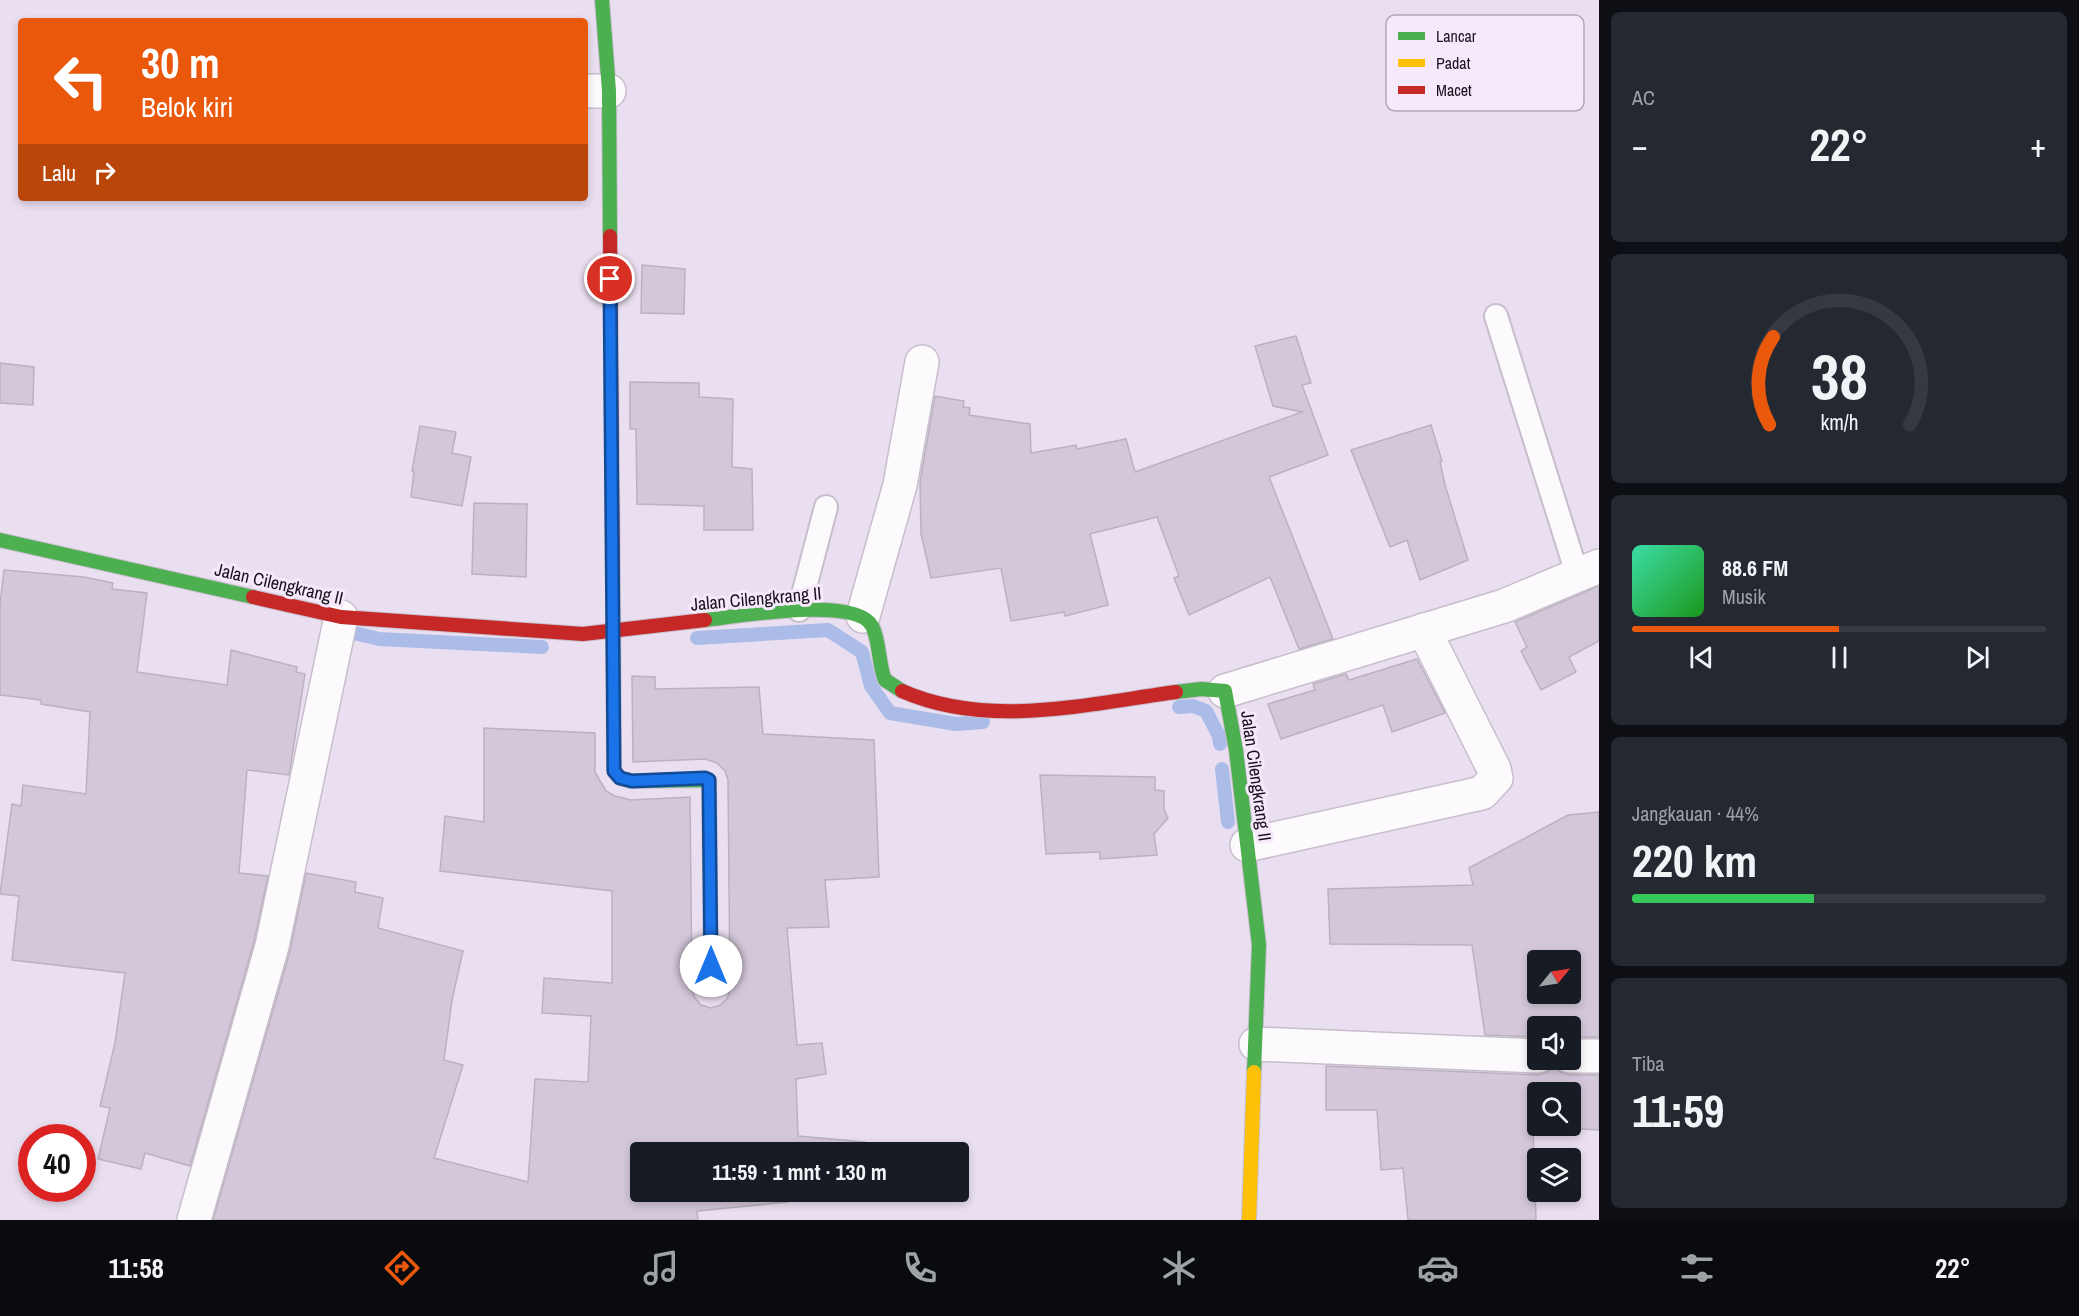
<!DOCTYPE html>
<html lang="id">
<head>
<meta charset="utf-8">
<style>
	:root { --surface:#171b24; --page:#242831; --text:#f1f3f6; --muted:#9ea1a6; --line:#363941; --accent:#ea580c }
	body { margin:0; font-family:"Archivo Narrow",sans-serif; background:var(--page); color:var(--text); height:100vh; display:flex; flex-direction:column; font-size:22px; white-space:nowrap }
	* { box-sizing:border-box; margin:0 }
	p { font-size:20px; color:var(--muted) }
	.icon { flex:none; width:33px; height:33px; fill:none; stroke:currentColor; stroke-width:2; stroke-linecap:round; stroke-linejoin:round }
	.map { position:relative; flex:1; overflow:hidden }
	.side { display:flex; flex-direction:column; gap:12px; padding:12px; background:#0d0f14; width:480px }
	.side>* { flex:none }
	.top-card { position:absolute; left:18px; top:18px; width:570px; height:183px; border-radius:6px; box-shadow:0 3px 9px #0003; background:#ea580c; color:#fff; overflow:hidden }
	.needle { width:39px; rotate:60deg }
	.controls { position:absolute; left:1527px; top:950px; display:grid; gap:12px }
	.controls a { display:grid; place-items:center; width:54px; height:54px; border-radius:6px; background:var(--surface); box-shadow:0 3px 9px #0003; font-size:30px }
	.speed { position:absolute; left:18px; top:1124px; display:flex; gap:12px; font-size:30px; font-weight:700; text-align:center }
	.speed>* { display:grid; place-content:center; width:78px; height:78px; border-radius:50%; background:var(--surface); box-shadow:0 3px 9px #0003; line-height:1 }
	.speed .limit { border:9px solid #d22; background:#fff; color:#111 }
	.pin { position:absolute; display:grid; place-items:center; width:51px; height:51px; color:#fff; margin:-26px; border:3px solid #fff; border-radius:50%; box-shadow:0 2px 6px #0007 }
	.me { position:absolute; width:66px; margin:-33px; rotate:0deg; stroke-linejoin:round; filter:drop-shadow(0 0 4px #0008) }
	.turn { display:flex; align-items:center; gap:21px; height:126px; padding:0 24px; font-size:27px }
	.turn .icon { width:78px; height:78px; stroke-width:2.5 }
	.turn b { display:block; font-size:42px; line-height:51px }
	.then { display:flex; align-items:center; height:57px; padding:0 24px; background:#0003; gap:12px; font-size:22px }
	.big { font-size:45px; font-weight:800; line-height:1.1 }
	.side .tile { flex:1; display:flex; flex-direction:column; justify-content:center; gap:9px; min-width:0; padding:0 21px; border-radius:9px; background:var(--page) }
	.side .dial { align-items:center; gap:0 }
	.dial svg { height:156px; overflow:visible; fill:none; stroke:var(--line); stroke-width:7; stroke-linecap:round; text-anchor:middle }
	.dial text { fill:var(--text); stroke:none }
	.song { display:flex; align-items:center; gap:18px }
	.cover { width:72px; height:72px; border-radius:9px; background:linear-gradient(135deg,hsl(160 70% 55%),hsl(120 70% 35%)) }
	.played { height:6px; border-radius:3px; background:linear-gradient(90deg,var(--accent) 50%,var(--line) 50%) }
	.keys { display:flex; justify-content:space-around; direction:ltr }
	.heat { display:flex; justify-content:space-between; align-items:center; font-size:33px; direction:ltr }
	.charge { height:9px; border-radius:4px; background:linear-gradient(90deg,#34c759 44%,var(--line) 0) }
	.trip { position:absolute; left:630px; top:1142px; width:339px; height:60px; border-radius:6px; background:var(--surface); box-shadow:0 3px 9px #0003; font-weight:800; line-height:60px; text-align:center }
	.menu { display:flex; height:96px; justify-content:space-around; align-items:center; background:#090b0e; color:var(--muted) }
	.menu .icon { width:42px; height:42px }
	.menu .on { color:var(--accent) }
	.menu b { font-size:27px; color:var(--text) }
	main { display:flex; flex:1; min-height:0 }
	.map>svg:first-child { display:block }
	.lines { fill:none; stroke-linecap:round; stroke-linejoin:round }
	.stream { stroke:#acbce8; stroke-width:14 }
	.building { fill:#d3c7d9; stroke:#bab2be; stroke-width:1.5; fill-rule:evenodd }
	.lane-casing { stroke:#c7becb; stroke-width:26 }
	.street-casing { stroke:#c7becb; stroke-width:36 }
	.fast-casing { stroke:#c7becb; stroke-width:16 }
	.slow-casing { stroke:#c7becb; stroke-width:16 }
	.jam-casing { stroke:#c7becb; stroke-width:16 }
	.lane { stroke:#fcfafd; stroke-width:22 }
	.street { stroke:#fcfafd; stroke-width:33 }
	.fast { stroke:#4caf50; stroke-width:14 }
	.slow { stroke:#ffc107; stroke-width:14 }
	.jam { stroke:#c62828; stroke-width:14 }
	.route-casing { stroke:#114b97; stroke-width:15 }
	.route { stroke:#1a73e8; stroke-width:10 }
	.labels { text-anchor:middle; stroke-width:6; stroke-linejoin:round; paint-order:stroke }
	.street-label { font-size:18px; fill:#19121c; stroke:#f5e9fb }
	.key { fill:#f5e9fb; stroke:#b3a8b8; stroke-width:1.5 }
	.key-label { font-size:16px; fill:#19121c }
</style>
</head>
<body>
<main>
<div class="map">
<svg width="1599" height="1220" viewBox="0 0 1599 1220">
	<rect width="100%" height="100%" fill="#eadff0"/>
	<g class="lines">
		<!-- stream -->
		<g class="stream">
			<path d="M 350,632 L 379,639 L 542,647"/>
			<path d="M 697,638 L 828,630 L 862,652 L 871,686 L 890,713 L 956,724 L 983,722"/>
			<path d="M 1179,707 L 1193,706 L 1206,711 L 1219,736 L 1220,744"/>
			<path d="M 1222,769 L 1228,822"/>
		</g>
	</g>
	<!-- building -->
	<g class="building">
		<path d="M 642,265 L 685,269 L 684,314 L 641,313 Z"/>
		<path d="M 1296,336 L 1311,383 L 1302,385 L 1328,455 L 1269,477 L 1333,639 L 1299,649 L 1270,577 L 1189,615 L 1174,578 L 1179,576 L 1157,517 L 1090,534 L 1108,605 L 1065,616 L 1064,612 L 1011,621 L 1001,568 L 931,578 L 921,534 L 920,482 L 935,396 L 964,401 L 963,407 L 970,408 L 969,415 L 1030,424 L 1031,453 L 1076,445 L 1077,449 L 1126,439 L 1135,472 L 1302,412 L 1273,406 L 1255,346 Z"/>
		<path d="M 0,363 L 34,367 L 33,405 L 0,403 Z"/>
		<path d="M 630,382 L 699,383 L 699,397 L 733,399 L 732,467 L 752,469 L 753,530 L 704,530 L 704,506 L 637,504 L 636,429 L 630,429 Z"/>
		<path d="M 1431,425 L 1442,461 L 1440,462 L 1445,485 L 1468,560 L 1420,580 L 1407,540 L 1390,547 L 1351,450 Z"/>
		<path d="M 420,426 L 456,432 L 452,453 L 471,457 L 462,506 L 411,497 L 414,471 L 412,471 Z"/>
		<path d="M 474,503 L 527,504 L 526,577 L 472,574 Z"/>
		<path d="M 4,570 L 84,577 L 113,583 L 112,589 L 147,593 L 137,672 L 227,685 L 231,650 L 297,667 L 296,672 L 305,674 L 289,775 L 247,770 L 239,873 L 268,876 L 254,942 L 190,1166 L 145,1153 L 141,1169 L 98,1159 L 110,1108 L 100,1106 L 115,1043 L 125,973 L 12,960 L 19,896 L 0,894 L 12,804 L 21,806 L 23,785 L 86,794 L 90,712 L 41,704 L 41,700 L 0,695 L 0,604 Z"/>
		<path d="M 1599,586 L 1599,641 L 1569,657 L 1576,672 L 1541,690 L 1521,651 L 1527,647 L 1515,622 Z"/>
		<path d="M 1417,659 L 1445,713 L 1392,732 L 1383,705 L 1281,739 L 1268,704 L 1315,690 L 1313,684 L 1346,674 L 1349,680 Z"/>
		<path d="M 632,676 L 655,677 L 655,689 L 759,687 L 763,734 L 874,740 L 879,877 L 825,880 L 829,927 L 787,928 L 797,1045 L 822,1043 L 826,1074 L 796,1079 L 798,1136 L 865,1142 L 865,1147 L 875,1148 L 875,1152 L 640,1152 L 640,1191 L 875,1191 L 875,1197 L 787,1193 L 788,1202 L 697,1211 L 698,1220 L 213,1220 L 290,951 L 306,873 L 356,882 L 355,892 L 383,898 L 378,928 L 463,951 L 452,1000 L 444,1060 L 463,1065 L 434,1158 L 528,1182 L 535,1079 L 588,1082 L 591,1016 L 542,1013 L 544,978 L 612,983 L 612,891 L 440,871 L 445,816 L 484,822 L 484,728 L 595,733 L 595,772 L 606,791 L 615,796 L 631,800 L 690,797 L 692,990 L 695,998 L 701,1005 L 711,1008 L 720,1005 L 727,999 L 730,989 L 728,780 L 725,771 L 717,763 L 705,759 L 633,762 Z"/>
		<path d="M 1040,775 L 1155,777 L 1155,790 L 1164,791 L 1164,809 L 1168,818 L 1154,834 L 1157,855 L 1100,859 L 1100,852 L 1046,854 Z"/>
		<path d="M 1599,812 L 1599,1037 L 1570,1037 L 1570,1026 L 1538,1026 L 1538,1037 L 1485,1035 L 1472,945 L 1330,944 L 1328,889 L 1473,885 L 1469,868 L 1568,815 ZM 1538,960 L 1570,960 L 1570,993 L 1538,993 Z"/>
		<path d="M 1326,1066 L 1537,1075 L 1547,1072 L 1554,1066 L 1560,1072 L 1569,1075 L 1599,1075 L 1599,1130 L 1533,1126 L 1536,1220 L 1408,1220 L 1403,1168 L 1381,1170 L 1377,1110 L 1326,1110 ZM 1538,1092 L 1570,1092 L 1570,1125 L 1538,1125 Z"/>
	</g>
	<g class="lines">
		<defs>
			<g id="lane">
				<path d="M 1496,316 L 1578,577"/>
				<path d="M 799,610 L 826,507"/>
			</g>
			<g id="street">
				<path d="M 585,91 L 609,91"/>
				<path d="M 863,616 L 900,485 L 922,362"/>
				<path d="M 1225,691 L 1504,606 L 1599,566"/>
				<path d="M 1247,845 L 1482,793 L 1496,778 L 1494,769 L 1424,630"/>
				<path d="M 1256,1044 L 1538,1056"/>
				<path d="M 1570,1056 L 1599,1056"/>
				<path d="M 194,1220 L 272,946 L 341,617"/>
			</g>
			<g id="fast">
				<path d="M 602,0 L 609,91 L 610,236"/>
				<path d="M 0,540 L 253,597"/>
				<path d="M 613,594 L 614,771 L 620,778 L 631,781 L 709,780 L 711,989"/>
				<path d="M 705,620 C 735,617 856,595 872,626 C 880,641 878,663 885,680 L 902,691"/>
				<path d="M 1176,692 L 1201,689 L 1225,691 L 1236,750 L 1259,945 L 1254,1072"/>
			</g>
			<path id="slow" d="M 1249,1220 L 1254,1072"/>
			<g id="jam">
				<path d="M 610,236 L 613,594"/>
				<path d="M 253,597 L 341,617 L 583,634 L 705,620"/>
				<path d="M 902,691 C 988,729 1087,704 1176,692"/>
			</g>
		</defs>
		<!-- lane casing -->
		<use href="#lane" class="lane-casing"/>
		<!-- street casing -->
		<use href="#street" class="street-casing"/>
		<!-- fast casing -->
		<use href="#fast" class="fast-casing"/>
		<!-- slow casing -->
		<use href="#slow" class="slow-casing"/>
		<!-- jam casing -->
		<use href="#jam" class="jam-casing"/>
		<!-- lane -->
		<use href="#lane" class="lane"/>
		<!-- street -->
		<use href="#street" class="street"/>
		<!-- fast -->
		<use href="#fast" class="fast"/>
		<!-- slow -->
		<use href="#slow" class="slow"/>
		<!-- jam -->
		<use href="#jam" class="jam"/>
	</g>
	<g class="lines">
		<defs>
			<path id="route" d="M 610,279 L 614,771 L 620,778 L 632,781 L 705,778 L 709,780 L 711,966"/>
		</defs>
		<!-- route casing -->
		<use href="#route" class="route-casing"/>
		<!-- route -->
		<use href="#route" class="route"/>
	</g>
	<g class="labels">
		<!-- street labels -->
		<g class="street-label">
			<text transform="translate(279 584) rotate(13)" y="6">Jalan Cilengkrang II</text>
			<text transform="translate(756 599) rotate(-5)" y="6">Jalan Cilengkrang II</text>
			<text transform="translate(1256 776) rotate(82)" y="6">Jalan Cilengkrang II</text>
		</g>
	</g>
	<!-- legend -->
	<rect x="1386" y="15" width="198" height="96" rx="9" class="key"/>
	<rect x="1398" y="32" width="27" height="8" fill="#4caf50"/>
	<rect x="1398" y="59" width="27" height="8" fill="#ffc107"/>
	<rect x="1398" y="86" width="27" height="8" fill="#c62828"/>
	<g class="key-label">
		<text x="1436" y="42">Lancar</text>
		<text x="1436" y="69">Padat</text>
		<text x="1436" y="96">Macet</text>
	</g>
</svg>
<div class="controls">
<a><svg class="needle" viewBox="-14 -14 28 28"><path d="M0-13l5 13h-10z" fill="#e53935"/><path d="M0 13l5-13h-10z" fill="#9ea1a6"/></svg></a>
<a><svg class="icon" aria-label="sound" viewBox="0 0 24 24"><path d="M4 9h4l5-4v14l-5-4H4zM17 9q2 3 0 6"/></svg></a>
<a><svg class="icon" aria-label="search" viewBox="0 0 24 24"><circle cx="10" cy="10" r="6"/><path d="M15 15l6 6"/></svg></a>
<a><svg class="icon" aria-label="layers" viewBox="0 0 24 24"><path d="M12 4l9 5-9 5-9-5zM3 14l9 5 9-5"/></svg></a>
</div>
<div class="speed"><div class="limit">40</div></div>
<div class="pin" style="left:610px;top:279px;background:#d93025"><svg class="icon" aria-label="arrive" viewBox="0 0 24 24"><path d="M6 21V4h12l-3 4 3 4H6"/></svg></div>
<svg class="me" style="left:711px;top:966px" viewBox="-20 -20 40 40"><circle r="19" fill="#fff"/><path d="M0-13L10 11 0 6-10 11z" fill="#1a73e8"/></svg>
<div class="trip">11:59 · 1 mnt · 130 m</div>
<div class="top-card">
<div class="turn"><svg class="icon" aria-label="left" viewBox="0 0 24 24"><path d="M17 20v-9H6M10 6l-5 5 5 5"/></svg><div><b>30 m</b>Belok kiri</div></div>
<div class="then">Lalu<svg class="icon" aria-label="right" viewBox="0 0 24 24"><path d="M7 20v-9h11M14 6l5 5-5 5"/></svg></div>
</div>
</div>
<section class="side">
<div class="tile"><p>AC</p>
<div class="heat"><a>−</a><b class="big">22°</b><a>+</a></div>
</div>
<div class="tile dial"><svg viewBox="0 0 100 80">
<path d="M14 69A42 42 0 1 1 86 69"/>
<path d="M14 69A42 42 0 0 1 16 24" stroke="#ea580c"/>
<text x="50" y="56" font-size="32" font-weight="700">38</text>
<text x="50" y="72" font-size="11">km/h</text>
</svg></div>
<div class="tile">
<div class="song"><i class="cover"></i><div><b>88.6 FM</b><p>Musik</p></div></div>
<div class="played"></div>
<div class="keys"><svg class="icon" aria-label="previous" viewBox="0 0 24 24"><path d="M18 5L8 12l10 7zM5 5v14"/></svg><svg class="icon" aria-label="pause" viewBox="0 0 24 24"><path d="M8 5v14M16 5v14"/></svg><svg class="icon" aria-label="next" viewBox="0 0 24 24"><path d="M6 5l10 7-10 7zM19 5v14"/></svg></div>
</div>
<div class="tile"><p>Jangkauan · 44%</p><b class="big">220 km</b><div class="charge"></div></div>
<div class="tile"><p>Tiba</p><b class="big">11:59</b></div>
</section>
</main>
<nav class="menu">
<b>11:58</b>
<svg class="icon on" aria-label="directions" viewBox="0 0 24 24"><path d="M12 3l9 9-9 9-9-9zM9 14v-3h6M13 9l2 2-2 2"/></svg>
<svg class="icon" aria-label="music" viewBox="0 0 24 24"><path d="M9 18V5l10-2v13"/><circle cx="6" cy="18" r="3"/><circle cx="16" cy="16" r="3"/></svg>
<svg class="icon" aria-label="phone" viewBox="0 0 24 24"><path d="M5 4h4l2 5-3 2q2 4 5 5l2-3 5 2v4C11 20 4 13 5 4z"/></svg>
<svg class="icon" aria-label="climate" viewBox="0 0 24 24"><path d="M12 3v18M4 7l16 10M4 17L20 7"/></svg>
<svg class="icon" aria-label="car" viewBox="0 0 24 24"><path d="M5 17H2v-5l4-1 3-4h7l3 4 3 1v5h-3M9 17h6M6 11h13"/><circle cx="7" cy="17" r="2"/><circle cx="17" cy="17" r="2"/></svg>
<svg class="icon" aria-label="filters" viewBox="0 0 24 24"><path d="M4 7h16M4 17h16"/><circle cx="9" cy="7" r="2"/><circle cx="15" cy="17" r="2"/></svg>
<b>22°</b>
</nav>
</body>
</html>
